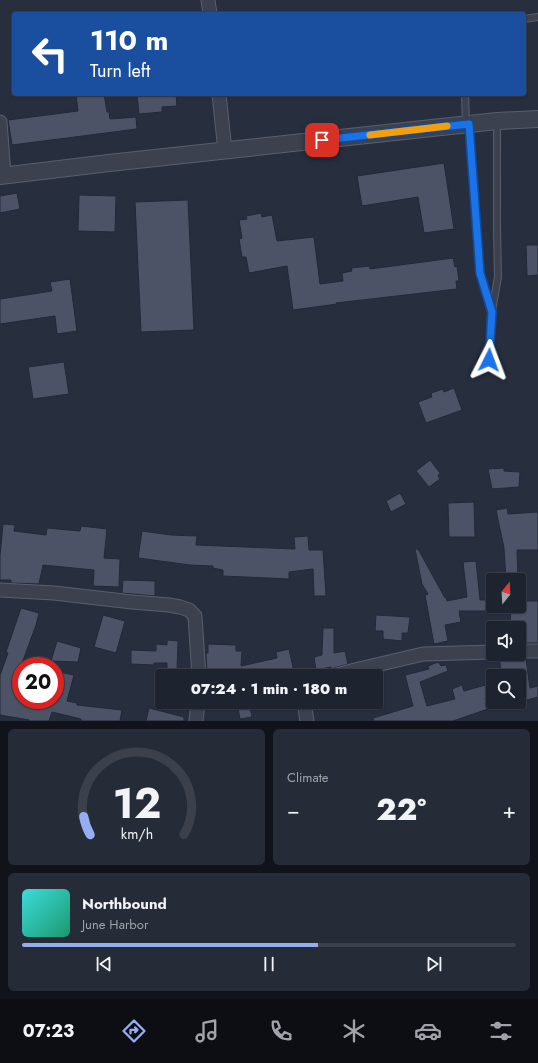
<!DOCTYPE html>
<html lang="en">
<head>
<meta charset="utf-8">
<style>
	:root { --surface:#1d232f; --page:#252b37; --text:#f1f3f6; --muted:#a0a4aa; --line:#3b404b; --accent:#95aef2 }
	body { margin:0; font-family:Jost,sans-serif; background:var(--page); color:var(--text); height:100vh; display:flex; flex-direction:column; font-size:15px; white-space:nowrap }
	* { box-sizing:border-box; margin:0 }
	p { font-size:13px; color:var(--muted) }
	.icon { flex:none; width:22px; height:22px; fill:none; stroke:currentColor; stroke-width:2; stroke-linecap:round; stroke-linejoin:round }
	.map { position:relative; height:721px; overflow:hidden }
	.drawer { display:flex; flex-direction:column; gap:8px; padding:8px; background:#10131a; flex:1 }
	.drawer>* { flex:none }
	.guide { position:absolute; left:12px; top:12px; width:514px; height:84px; border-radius:4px; box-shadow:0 1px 3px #0004,0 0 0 1px var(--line); background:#1a4fa0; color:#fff; overflow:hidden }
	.needle { width:26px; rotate:18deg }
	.buttons { position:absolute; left:486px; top:573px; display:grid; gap:8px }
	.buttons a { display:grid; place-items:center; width:40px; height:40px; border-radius:4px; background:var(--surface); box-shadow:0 1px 3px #0004,0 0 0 1px var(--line); font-size:20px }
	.speed { position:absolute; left:12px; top:657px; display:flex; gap:8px; font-size:20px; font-weight:700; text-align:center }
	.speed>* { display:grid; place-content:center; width:52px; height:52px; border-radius:50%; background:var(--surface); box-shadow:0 1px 3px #0004,0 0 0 1px var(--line); line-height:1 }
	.speed .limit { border:6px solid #d22; background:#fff; color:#111 }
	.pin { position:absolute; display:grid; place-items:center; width:34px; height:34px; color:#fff; margin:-17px; border-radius:8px; box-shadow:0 2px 6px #0006 }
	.me { position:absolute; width:44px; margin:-22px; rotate:3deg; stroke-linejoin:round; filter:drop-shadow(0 0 3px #0008) }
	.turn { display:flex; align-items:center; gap:14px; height:84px; padding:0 12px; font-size:18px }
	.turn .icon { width:52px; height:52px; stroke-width:2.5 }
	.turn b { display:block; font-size:28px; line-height:34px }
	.big { font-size:30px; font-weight:800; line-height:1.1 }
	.drawer .tile { flex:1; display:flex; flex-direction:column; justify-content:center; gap:6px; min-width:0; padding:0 14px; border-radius:6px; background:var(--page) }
	.drawer .dial { align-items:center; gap:0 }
	.dial svg { height:104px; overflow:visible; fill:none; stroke:var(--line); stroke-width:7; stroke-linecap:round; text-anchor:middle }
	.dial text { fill:var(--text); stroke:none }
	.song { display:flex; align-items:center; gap:12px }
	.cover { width:48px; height:48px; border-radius:6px; background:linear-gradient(135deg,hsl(180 70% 55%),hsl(160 70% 35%)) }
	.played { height:4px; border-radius:2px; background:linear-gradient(90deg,var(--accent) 60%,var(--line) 60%) }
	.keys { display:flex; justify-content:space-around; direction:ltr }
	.heat { display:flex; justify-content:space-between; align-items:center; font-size:22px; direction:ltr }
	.drawer .tiles { flex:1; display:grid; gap:8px; grid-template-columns:1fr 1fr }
	.tile:last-child { grid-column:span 2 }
	.trip { position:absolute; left:155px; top:669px; width:228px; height:40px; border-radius:4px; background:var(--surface); box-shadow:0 1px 3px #0004,0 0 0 1px var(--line); font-weight:800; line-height:40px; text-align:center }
	.dock { display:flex; height:64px; justify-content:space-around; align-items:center; background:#0c0e13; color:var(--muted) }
	.dock .icon { width:28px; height:28px }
	.dock .on { color:var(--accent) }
	.dock b { font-size:18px; color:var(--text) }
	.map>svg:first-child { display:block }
	.building { fill:#4c5366; stroke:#222836 }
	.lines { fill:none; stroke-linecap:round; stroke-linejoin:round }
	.service-casing { stroke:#595f6d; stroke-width:8 }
	.minor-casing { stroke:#595f6d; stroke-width:15 }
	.tertiary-casing { stroke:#595f6d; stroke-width:18 }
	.service { stroke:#3b414f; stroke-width:6 }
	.minor { stroke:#3b414f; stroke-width:13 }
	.tertiary { stroke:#3b414f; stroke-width:16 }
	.route-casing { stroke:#114b97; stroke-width:10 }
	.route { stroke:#1a73e8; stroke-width:7 }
	.slow { stroke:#f59e0b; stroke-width:7 }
</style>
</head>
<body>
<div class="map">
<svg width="538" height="721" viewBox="0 0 538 721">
	<rect width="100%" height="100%" fill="#272f3f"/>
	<!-- building -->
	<g class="building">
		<path d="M 76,94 L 104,94 L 107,112 L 109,112 L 110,119 L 136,117 L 137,129 L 12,145 L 8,120 L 78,111 Z"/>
		<path d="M 137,94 L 176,94 L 177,106 L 162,107 L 162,112 L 139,114 Z"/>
		<path d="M 444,163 L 454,229 L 424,233 L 418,197 L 362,206 L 357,176 Z"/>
		<path d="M 17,193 L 20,209 L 0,213 L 0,196 Z"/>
		<path d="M 79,195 L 116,196 L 115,232 L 78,231 Z"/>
		<path d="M 188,200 L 194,330 L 141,332 L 135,202 Z"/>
		<path d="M 261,213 L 262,217 L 272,215 L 277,241 L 314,237 L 320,284 L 343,281 L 342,273 L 352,271 L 351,268 L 370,266 L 370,269 L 453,258 L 455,267 L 457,266 L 459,281 L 456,281 L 457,289 L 336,303 L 337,304 L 293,310 L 287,266 L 249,273 L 246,257 L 242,257 L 239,239 L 242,238 L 239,220 L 247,219 L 246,216 Z"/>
		<path d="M 526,245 L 538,245 L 538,275 L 527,276 Z"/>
		<path d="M 70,279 L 77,331 L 57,334 L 55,316 L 0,324 L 0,299 L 52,291 L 50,282 Z"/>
		<path d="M 64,362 L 69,394 L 33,399 L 28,367 Z"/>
		<path d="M 454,388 L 462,410 L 426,423 L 418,402 L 432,397 L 431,393 L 443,389 L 444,392 Z"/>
		<path d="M 430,460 L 440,473 L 438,476 L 440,479 L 429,487 L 416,471 Z"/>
		<path d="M 504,468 L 504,471 L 520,472 L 519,487 L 492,489 L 488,469 Z"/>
		<path d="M 400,493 L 406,504 L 391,512 L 386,501 Z"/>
		<path d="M 474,502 L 475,537 L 449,537 L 448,503 Z"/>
		<path d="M 507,508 L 508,514 L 538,512 L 538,550 L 517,550 L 518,580 L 506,580 L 504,548 L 496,510 Z"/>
		<path d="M 3,524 L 15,525 L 14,531 L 46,535 L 47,528 L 80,531 L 81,526 L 107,529 L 104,558 L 120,559 L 119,587 L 93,586 L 94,570 L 43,565 L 39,584 L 11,583 L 11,580 L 0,580 L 0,556 Z"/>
		<path d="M 142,531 L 171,535 L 197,536 L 196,545 L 295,549 L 294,537 L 308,536 L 309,550 L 323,550 L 326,596 L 314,596 L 313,569 L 289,572 L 289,579 L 223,576 L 223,570 L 213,568 L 213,566 L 190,565 L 138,558 Z"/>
		<path d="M 415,549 L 418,549 L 445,598 L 446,597 L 447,601 L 467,597 L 463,562 L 476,561 L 480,600 L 493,600 L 493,611 L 459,611 L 461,622 L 445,625 L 448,641 L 434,644 L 425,595 L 428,594 L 422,584 Z"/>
		<path d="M 123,580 L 155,581 L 155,596 L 122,593 Z"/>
		<path d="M 519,601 L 538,601 L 538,643 L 524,643 L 524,628 L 510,628 L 511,606 L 519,606 Z"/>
		<path d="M 21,608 L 39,613 L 36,625 L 21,666 L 21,700 L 55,700 L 55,671 L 74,675 L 67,701 L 77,703 L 77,705 L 122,710 L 120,721 L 81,721 L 81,719 L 52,712 L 49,721 L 29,721 L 29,720 L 0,715 L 0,675 L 8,653 L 6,652 Z"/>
		<path d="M 103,615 L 125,621 L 116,653 L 94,647 Z"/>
		<path d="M 376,615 L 410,617 L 408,633 L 402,633 L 402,641 L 383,639 L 383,631 L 375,631 Z"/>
		<path d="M 323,628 L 334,628 L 334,653 L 345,651 L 348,664 L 331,669 L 331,667 L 316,670 L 314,657 L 322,655 Z"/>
		<path d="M 167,640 L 178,641 L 177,672 L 167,672 L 167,663 L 154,663 L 154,665 L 131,664 L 131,650 L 156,651 L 156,644 L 167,645 Z"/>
		<path d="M 57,641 L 81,648 L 78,662 L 51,661 Z"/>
		<path d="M 208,644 L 236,645 L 236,651 L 242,651 L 241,666 L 277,658 L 276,652 L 289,649 L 294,672 L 274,676 L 209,676 L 209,673 L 207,673 L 206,653 L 208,653 Z"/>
		<path d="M 513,656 L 519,659 L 526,659 L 530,688 L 538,686 L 538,697 L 519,702 L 519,676 L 502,676 L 499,658 Z"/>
		<path d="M 438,662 L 441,666 L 446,665 L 448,671 L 420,682 L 427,706 L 455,699 L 452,689 L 462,685 L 464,691 L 493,683 L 493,696 L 485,698 L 488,709 L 453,721 L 374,721 L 373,718 L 413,706 L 405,675 L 429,669 L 428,666 Z"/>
		<path d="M 237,702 L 249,702 L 252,717 L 240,719 Z"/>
		<path d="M 149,708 L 184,717 L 184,721 L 146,721 Z"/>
	</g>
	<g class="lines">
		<defs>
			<g id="service">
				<path d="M 524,19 L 538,17"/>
				<path d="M 465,94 L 466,124"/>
				<path d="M 469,124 L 480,273 L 491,312 L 489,360"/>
				<path d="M 492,311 L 498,277 L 497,228 L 497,122"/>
			</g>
			<g id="minor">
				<path d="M 208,0 L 210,14"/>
				<path d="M 219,94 L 225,151"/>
				<path d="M 0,122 L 4,175"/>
				<path d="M 0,590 L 54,593 L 132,602 L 169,605 L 180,607 L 189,610 L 195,616 L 199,676"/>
				<path d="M 519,651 L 538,651"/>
				<path d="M 334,676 L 355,670 L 423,654 L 493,652"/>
				<path d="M 306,702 L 305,708 L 307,721"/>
				<path d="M 196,721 L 198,702"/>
			</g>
			<path id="tertiary" d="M 0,176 L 109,163 L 497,121 L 538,119"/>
		</defs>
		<!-- service casing -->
		<use href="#service" class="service-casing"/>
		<!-- minor casing -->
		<use href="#minor" class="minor-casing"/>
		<!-- tertiary casing -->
		<use href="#tertiary" class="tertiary-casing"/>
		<!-- service -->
		<use href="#service" class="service"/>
		<!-- minor -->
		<use href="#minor" class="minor"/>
		<!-- tertiary -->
		<use href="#tertiary" class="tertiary"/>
	</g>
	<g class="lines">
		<defs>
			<path id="route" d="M 322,140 L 469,124 L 480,273 L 492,312 L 489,360"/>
		</defs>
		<!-- route casing -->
		<use href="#route" class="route-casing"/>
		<!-- route -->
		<use href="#route" class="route"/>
		<!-- slow -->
		<path class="slow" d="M 370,135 L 447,126"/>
	</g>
</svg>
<div class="buttons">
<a><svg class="needle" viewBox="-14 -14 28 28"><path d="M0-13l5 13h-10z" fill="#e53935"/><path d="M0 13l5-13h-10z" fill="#a0a4aa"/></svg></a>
<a><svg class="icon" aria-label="sound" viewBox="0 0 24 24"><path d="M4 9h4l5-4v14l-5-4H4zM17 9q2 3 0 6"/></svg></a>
<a><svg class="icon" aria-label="search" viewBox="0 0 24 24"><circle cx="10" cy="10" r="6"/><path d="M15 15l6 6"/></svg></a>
</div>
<div class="speed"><div class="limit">20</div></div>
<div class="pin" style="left:322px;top:140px;background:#d93025"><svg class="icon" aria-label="arrive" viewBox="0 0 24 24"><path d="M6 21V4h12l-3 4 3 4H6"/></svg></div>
<svg class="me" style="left:489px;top:360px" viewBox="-20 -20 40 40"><path d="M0-17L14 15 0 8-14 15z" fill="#1a73e8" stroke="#fff" stroke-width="4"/></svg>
<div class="trip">07:24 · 1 min · 180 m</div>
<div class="guide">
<div class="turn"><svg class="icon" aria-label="left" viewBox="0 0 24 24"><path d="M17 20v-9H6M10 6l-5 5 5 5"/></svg><div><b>110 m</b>Turn left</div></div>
</div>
</div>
<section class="drawer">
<div class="tiles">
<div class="tile dial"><svg viewBox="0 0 100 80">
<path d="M14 69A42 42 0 1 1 86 69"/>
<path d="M14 69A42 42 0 0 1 9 55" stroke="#95aef2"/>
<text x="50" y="56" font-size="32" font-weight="700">12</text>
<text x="50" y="72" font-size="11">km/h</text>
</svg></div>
<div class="tile"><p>Climate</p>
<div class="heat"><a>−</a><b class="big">22°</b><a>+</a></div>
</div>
<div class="tile">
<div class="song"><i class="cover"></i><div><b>Northbound</b><p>June Harbor</p></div></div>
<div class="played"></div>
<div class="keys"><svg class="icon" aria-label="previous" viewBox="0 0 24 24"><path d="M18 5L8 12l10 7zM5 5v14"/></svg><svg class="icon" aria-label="pause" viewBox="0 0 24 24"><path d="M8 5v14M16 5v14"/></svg><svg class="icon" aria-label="next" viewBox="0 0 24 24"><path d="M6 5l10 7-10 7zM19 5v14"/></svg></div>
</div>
</div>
</section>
<nav class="dock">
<b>07:23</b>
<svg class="icon on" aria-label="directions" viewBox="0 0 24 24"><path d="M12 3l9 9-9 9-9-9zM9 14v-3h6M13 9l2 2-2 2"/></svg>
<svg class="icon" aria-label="music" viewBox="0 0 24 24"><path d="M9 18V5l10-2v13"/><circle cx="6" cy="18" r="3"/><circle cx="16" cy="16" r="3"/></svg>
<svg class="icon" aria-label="phone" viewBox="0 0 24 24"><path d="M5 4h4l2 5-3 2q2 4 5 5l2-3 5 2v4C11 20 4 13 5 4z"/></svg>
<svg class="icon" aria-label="climate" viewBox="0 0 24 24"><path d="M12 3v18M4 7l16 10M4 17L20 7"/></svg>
<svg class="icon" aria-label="car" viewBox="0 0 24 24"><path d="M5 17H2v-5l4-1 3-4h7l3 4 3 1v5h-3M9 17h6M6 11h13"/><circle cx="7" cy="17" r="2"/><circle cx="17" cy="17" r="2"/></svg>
<svg class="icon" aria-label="filters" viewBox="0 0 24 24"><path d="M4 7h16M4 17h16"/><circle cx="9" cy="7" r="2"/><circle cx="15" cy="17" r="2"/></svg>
</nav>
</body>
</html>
